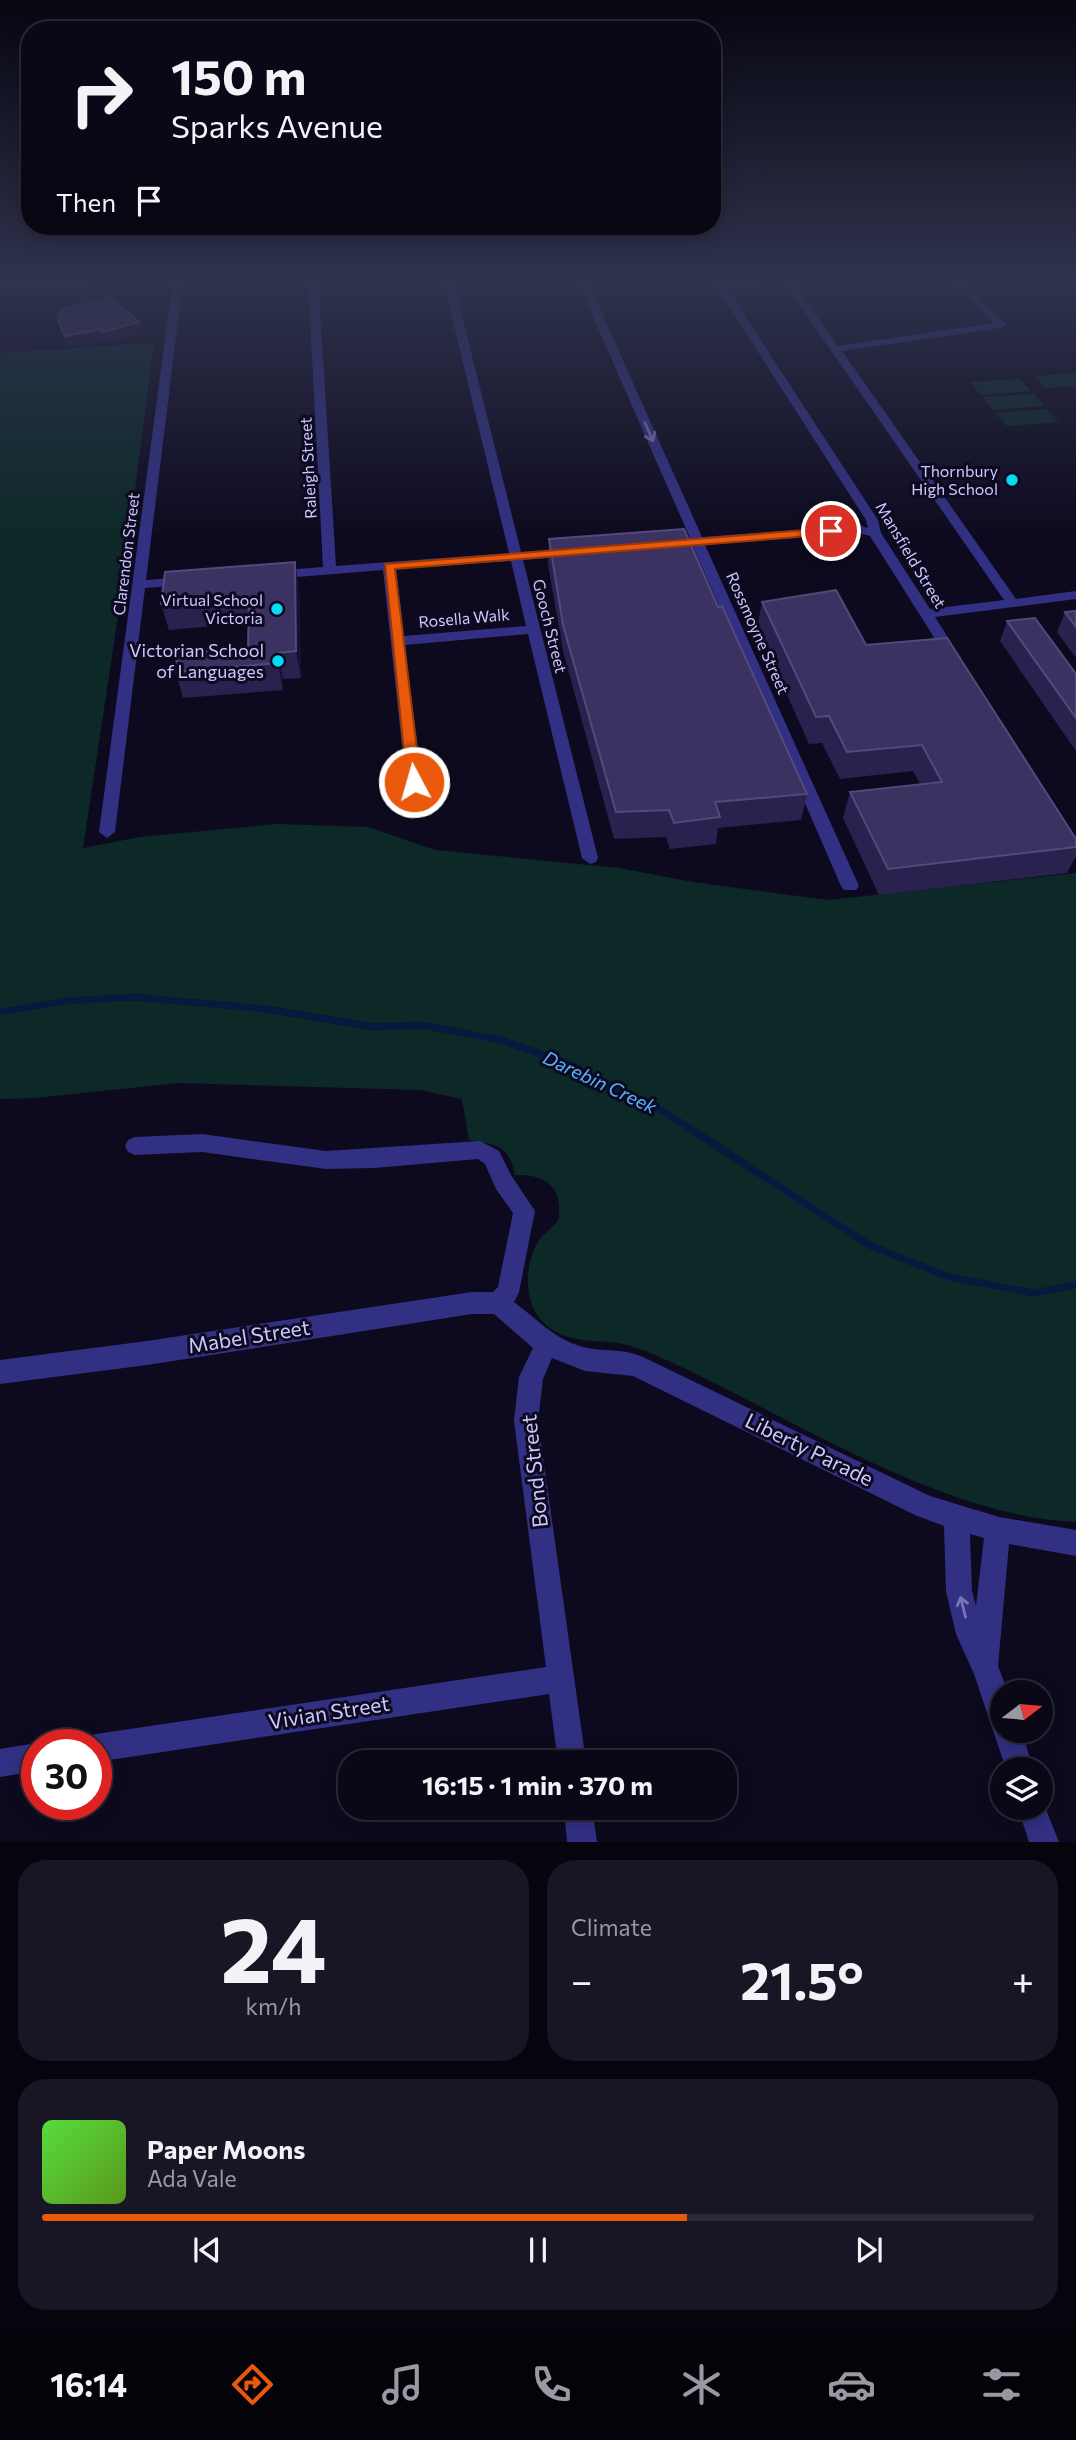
<!DOCTYPE html>
<html lang="en">
<head>
<meta charset="utf-8">
<style>
	:root { --surface:#0a0817; --page:#181624; --text:#f1f3f6; --muted:#999aa1; --line:#2a2936; --accent:#ea580c }
	body { margin:0; font-family:Commissioner,sans-serif; background:var(--page); color:var(--text); height:100vh; display:flex; flex-direction:column; font-size:26px; white-space:nowrap }
	* { box-sizing:border-box; margin:0 }
	p { font-size:23px; color:var(--muted) }
	.icon { flex:none; width:38px; height:38px; fill:none; stroke:currentColor; stroke-width:2; stroke-linecap:round; stroke-linejoin:round }
	.map { position:relative; height:1842px; overflow:hidden }
	.panel { display:flex; flex-direction:column; gap:18px; padding:18px; background:#06040d; flex:1 }
	.panel>* { flex:none }
	.hud { position:absolute; left:21px; top:21px; width:700px; height:214px; border-radius:28px; box-shadow:0 4px 18px #0003,0 0 0 2px var(--line); background:#0a0817; color:var(--text); overflow:hidden }
	.needle { width:46px; rotate:74deg }
	.controls { position:absolute; left:990px; top:1680px; display:grid; gap:14px }
	.controls a { display:grid; place-items:center; width:63px; height:63px; border-radius:50%; background:var(--surface); box-shadow:0 4px 18px #0003,0 0 0 2px var(--line); font-size:35px }
	.speed { position:absolute; left:21px; top:1729px; display:flex; gap:14px; font-size:35px; font-weight:700; text-align:center }
	.speed>* { display:grid; place-content:center; width:91px; height:91px; border-radius:50%; background:var(--surface); box-shadow:0 4px 18px #0003,0 0 0 2px var(--line); line-height:1 }
	.speed .limit { border:10px solid #d22; background:#fff; color:#111 }
	.pin { position:absolute; display:grid; place-items:center; width:60px; height:60px; color:#fff; margin:-30px; border:4px solid #fff; border-radius:50%; box-shadow:0 2px 7px #0007 }
	.me { position:absolute; width:77px; margin:-38px; rotate:354deg; stroke-linejoin:round; filter:drop-shadow(0 0 5px #0008) }
	.turn { display:flex; align-items:center; gap:24px; height:147px; padding:0 35px; font-size:32px }
	.turn .icon { width:91px; height:91px; stroke-width:2.5 }
	.turn b { display:block; font-size:49px; line-height:60px }
	.then { display:flex; align-items:center; height:66px; padding:0 35px; background:#0003; gap:14px; font-size:26px }
	.big { font-size:52px; font-weight:700; line-height:1.1 }
	.panel .widget { flex:1; display:flex; flex-direction:column; justify-content:center; gap:10px; min-width:0; padding:0 24px; border-radius:28px; background:var(--page) }
	.panel .dial { align-items:center; gap:0 }
	.dial b { font-size:91px; line-height:1 }
	.song { display:flex; align-items:center; gap:21px }
	.cover { width:84px; height:84px; border-radius:10px; background:linear-gradient(135deg,hsl(110 70% 55%),hsl(90 70% 35%)) }
	.played { height:7px; border-radius:4px; background:linear-gradient(90deg,var(--accent) 65%,var(--line) 65%) }
	.keys { display:flex; justify-content:space-around; direction:ltr }
	.heat { display:flex; justify-content:space-between; align-items:center; font-size:38px; direction:ltr }
	.panel .tiles { flex:1; display:grid; gap:18px; grid-template-columns:1fr 1fr }
	.widget:last-child { grid-column:span 2 }
	.trip { position:absolute; left:338px; top:1750px; width:399px; height:70px; border-radius:28px; background:var(--surface); box-shadow:0 4px 18px #0003,0 0 0 2px var(--line); font-weight:700; line-height:70px; text-align:center }
	.tabs { display:flex; height:112px; justify-content:space-around; align-items:center; background:#040309; color:var(--muted) }
	.tabs .icon { width:49px; height:49px }
	.tabs .current { color:var(--accent) }
	.tabs b { font-size:32px; color:var(--text) }
	.map>svg:first-child { display:block }
	.green { fill:#0c2928 }
	.lines { fill:none; stroke-linecap:round; stroke-linejoin:round }
	.stream { stroke:#041a3e; stroke-width:7 }
	.street { fill:#323083; fill-rule:evenodd }
	.primary { fill:#bb4eff; fill-rule:evenodd }
	.wall { fill:#29214e }
	.shaded-wall { fill:#171033 }
	.building { fill:#3b3261; stroke:#524a7a; stroke-width:2 }
	.oneway { stroke:#7874bb }
	.route { fill:#ea580c; stroke:#983908; stroke-width:2 }
	.poi-dot { fill:#00ddf2; stroke:#0d0a1f; stroke-width:2.5 }
	.labels { text-anchor:middle; stroke-width:6; stroke-linejoin:round; paint-order:stroke }
	.far-street-label { font-size:16px; fill:#cdc7ff; stroke:#0d0a1f }
	.far-poi-label { font-size:16px; fill:#cdc7ff; stroke:#0d0a1f; text-anchor:end }
	.poi-label { font-size:18px; fill:#cdc7ff; stroke:#0d0a1f; text-anchor:end }
	.water-label { font-size:19px; font-style:italic; fill:#55b3ff; stroke:#0d0a1f }
	.near-street-label { font-size:21px; fill:#cdc7ff; stroke:#0d0a1f }
</style>
</head>
<body>
<div class="map">
<svg width="1076" height="1842" viewBox="0 0 1076 1842">
	<rect width="100%" height="100%" fill="#0d0a1f"/>
	<!-- green -->
	<g class="green">
		<path d="M 154,343 L 122,590 L 83,848 L 140,837 L 277,824 L 368,827 L 435,850 L 619,868 L 693,882 L 828,900 L 1076,873 L 1076,1522 C 935,1516 781,1410 653,1354 C 641,1349 630,1345 618,1343 C 588,1339 556,1344 536,1313 C 524,1294 526,1261 538,1242 C 544,1233 553,1228 559,1219 C 562,1186 546,1174 515,1175 C 509,1144 496,1145 469,1140 L 462,1099 L 420,1090 L 178,1083 L 35,1098 L 0,1099 L 0,353 Z"/>
		<path d="M 1076,373 L 1076,386 L 1045,388 L 1034,376 Z"/>
		<path d="M 1020,379 L 1031,391 L 980,395 L 970,382 Z"/>
		<path d="M 1034,394 L 1045,406 L 993,410 L 982,397 Z"/>
		<path d="M 1047,409 L 1059,422 L 1007,426 L 995,413 Z"/>
	</g>
	<g class="lines">
		<!-- stream -->
		<path class="stream" d="M 0,1012 L 65,1001 L 134,997 L 266,1009 L 374,1027 L 422,1025 L 501,1040 L 567,1063 L 666,1113 L 869,1245 L 949,1277 L 1034,1293 L 1076,1285"/>
		<!-- street -->
		<g class="street">
			<path d="M 173,280 L 183,280 L 146,580 L 185,577 L 192,581 L 185,585 L 145,588 L 115,832 L 107,838 L 99,832 Z"/>
			<path d="M 308,280 L 318,280 L 336,566 L 509,553 L 443,280 L 453,280 L 521,552 L 573,548 L 579,552 L 573,556 L 523,560 L 598,858 L 596,862 L 590,864 L 582,858 L 528,634 L 405,645 L 425,809 L 417,815 L 409,809 L 383,570 L 272,579 L 266,575 L 272,571 L 323,567 ZM 511,561 L 526,626 L 404,636 L 396,569 Z"/>
			<path d="M 577,280 L 587,280 L 702,537 L 858,525 L 868,528 L 866,520 L 712,280 L 723,282 L 810,280 L 794,283 L 838,346 L 994,323 L 951,280 L 961,280 L 1006,325 L 1001,328 L 842,351 L 1016,599 L 1076,591 L 1076,599 L 935,617 L 961,658 L 954,662 L 947,658 L 870,536 L 858,533 L 705,545 L 859,886 L 856,890 L 844,890 L 841,886 L 693,546 L 667,548 L 661,544 L 667,540 L 690,538 ZM 785,284 L 1004,600 L 930,609 L 881,533 L 878,520 L 726,287 Z"/>
			<path d="M 202,1134 L 326,1151 L 480,1141 L 499,1151 L 511,1175 L 535,1211 L 519,1292 L 514,1302 C 537,1319 554,1339 583,1347 C 603,1352 623,1348 643,1357 L 930,1496 L 999,1517 L 1076,1530 L 1076,1556 L 1009,1544 L 998,1666 L 1008,1692 L 1003,1692 L 1003,1731 L 1021,1731 L 1034,1769 L 1006,1769 L 974,1674 L 956,1634 L 946,1591 L 944,1526 L 915,1515 L 633,1376 L 585,1371 L 552,1358 L 543,1379 L 538,1421 L 586,1762 L 558,1762 L 549,1694 L 96,1762 L 96,1745 L 83,1745 L 86,1738 L 96,1734 L 546,1667 L 514,1421 L 519,1377 L 533,1348 L 494,1314 L 472,1314 L 147,1365 L 0,1384 L 0,1360 L 147,1341 L 472,1292 L 493,1292 L 498,1287 L 513,1213 L 496,1189 L 485,1164 L 478,1159 L 374,1168 L 326,1169 L 202,1152 L 135,1155 L 128,1152 L 125,1146 L 128,1140 L 135,1137 ZM 970,1534 L 984,1538 L 976,1606 L 972,1591 Z"/>
			<path d="M 37,1743 L 42,1745 L 37,1745 L 37,1771 L 0,1777 L 0,1749 Z"/>
			<path d="M 1041,1797 L 1059,1842 L 1029,1842 L 1018,1808 L 1041,1808 Z"/>
			<path d="M 564,1808 L 592,1808 L 597,1842 L 567,1842 Z"/>
		</g>
		<!-- primary -->
		<path class="primary" d="M 44,280 L 99,280 L 94,283 L 0,288 L 0,282 Z"/>
	</g>
	<!-- wall -->
	<g class="wall">
		<path d="M 58,321 L 141,333 L 105,343 L 104,341 L 68,347 L 62,332 Z"/>
		<path d="M 549,539 L 718,607 L 807,794 L 801,820 L 718,828 L 716,844 L 670,849 L 666,837 L 614,839 L 563,651 L 548,565 Z"/>
		<path d="M 295,562 L 299,588 L 301,678 L 283,679 L 283,690 L 183,698 L 176,672 L 248,648 L 248,623 L 169,630 L 161,604 Z"/>
		<path d="M 762,602 L 866,645 L 1076,839 L 1076,856 L 1067,873 L 879,895 L 843,818 L 850,792 L 920,784 L 913,771 L 840,779 L 822,743 L 809,744 L 757,628 Z"/>
		<path d="M 1065,612 L 1076,627 L 1076,658 L 1057,632 Z"/>
		<path d="M 1007,621 L 1076,674 L 1076,751 L 1000,641 Z"/>
	</g>
	<!-- shaded-wall -->
	<g class="shaded-wall">
		<path d="M 139,322 L 141,333 L 105,343 L 104,341 L 68,347 L 65,336 Z"/>
		<path d="M 295,562 L 299,588 L 301,678 L 296,651 Z"/>
		<path d="M 278,653 L 283,679 L 283,690 L 278,663 Z"/>
	</g>
	<!-- building -->
	<g class="building">
		<path d="M 110,297 L 139,322 L 102,332 L 102,329 L 65,336 L 58,321 L 61,310 Z"/>
		<path d="M 684,529 L 718,607 L 722,606 L 807,794 L 715,802 L 720,817 L 674,823 L 669,810 L 616,812 L 563,625 L 549,539 Z"/>
		<path d="M 295,562 L 296,651 L 278,653 L 278,663 L 176,672 L 177,654 L 248,648 L 249,597 L 161,604 L 165,572 Z"/>
		<path d="M 836,590 L 866,645 L 947,638 L 1076,839 L 1076,847 L 888,869 L 850,792 L 942,782 L 922,745 L 847,752 L 829,716 L 816,717 L 762,602 Z"/>
		<path d="M 1076,611 L 1076,627 L 1065,612 Z"/>
		<path d="M 1035,618 L 1076,674 L 1076,718 L 1007,621 Z"/>
	</g>
	<!-- one-way arrows -->
	<defs><path id="oneway-shaft" d="M-6 0H5M1.5-3L5.5 0L1.5 3" fill="none" stroke-width="1.6" stroke-linecap="round" stroke-linejoin="round" transform="scale(1.75)"/></defs>
	<g class="oneway">
		<use href="#oneway-shaft" transform="translate(649 432) rotate(66)"/>
		<use href="#oneway-shaft" transform="translate(963 1607) rotate(-104)"/>
	</g>
	<!-- sky -->
	<linearGradient id="sky" x2="0" y2="1"><stop stop-color="#070611"/><stop offset="0.52" stop-color="#2f334d"/><stop offset="1" stop-color="#2f334d" stop-opacity="0"/></linearGradient>
	<rect width="1076" height="538" fill="url(#sky)"/>
	<!-- route -->
	<path class="route" d="M 831,528 L 835,529 L 835,534 L 395,569 L 421,782 L 414,787 L 407,782 L 385,564 Z"/>
	<!-- markers -->
	<g class="poi-dot">
		<circle cx="1012" cy="480" r="7"/>
		<circle cx="277" cy="609" r="7"/>
		<circle cx="278" cy="661" r="7"/>
	</g>
	<g class="labels">
		<!-- far-street labels -->
		<g class="far-street-label">
			<text transform="translate(308 468) rotate(-93)" y="6">Raleigh Street</text>
			<text transform="translate(126 554) rotate(-83)" y="6">Clarendon Street</text>
			<text transform="translate(911 555) rotate(59)" y="6">Mansfield Street</text>
			<text transform="translate(464 618) rotate(-5)" y="6">Rosella Walk</text>
			<text transform="translate(550 626) rotate(76)" y="6">Gooch Street</text>
			<text transform="translate(758 633) rotate(66)" y="6">Rossmoyne Street</text>
		</g>
		<!-- far-poi labels -->
		<g class="far-poi-label">
			<text x="998" y="477">Thornbury<tspan x="998" dy="18">High School</tspan></text>
			<text x="263" y="606">Virtual School<tspan x="263" dy="18">Victoria</tspan></text>
		</g>
		<!-- poi labels -->
		<g class="poi-label">
			<text x="264" y="657">Victorian School<tspan x="264" dy="21">of Languages</tspan></text>
		</g>
		<!-- water labels -->
		<g class="water-label">
			<text transform="translate(600 1082) rotate(25)" y="7">Darebin Creek</text>
		</g>
		<!-- near-street labels -->
		<g class="near-street-label">
			<text transform="translate(249 1337) rotate(-9)" y="7">Mabel Street</text>
			<text transform="translate(809 1450) rotate(26)" y="7">Liberty Parade</text>
			<text transform="translate(535 1471) rotate(-96)" y="7">Bond Street</text>
			<text transform="translate(329 1713) rotate(-9)" y="7">Vivian Street</text>
		</g>
	</g>
</svg>
<div class="controls">
<a><svg class="needle" viewBox="-14 -14 28 28"><path d="M0-13l5 13h-10z" fill="#e53935"/><path d="M0 13l5-13h-10z" fill="#999aa1"/></svg></a>
<a><svg class="icon" aria-label="layers" viewBox="0 0 24 24"><path d="M12 4l9 5-9 5-9-5zM3 14l9 5 9-5"/></svg></a>
</div>
<div class="speed"><div class="limit">30</div></div>
<div class="pin" style="left:831px;top:531px;background:#d93025"><svg class="icon" aria-label="arrive" viewBox="0 0 24 24"><path d="M6 21V4h12l-3 4 3 4H6"/></svg></div>
<svg class="me" style="left:414px;top:782px" viewBox="-20 -20 40 40"><circle r="17" fill="#ea580c" stroke="#fff" stroke-width="3"/><path d="M0-11L8 9 0 5-8 9z" fill="#fff"/></svg>
<div class="trip">16:15 · 1 min · 370 m</div>
<div class="hud">
<div class="turn"><svg class="icon" aria-label="right" viewBox="0 0 24 24"><path d="M7 20v-9h11M14 6l5 5-5 5"/></svg><div><b>150 m</b>Sparks Avenue</div></div>
<div class="then">Then<svg class="icon" aria-label="arrive" viewBox="0 0 24 24"><path d="M6 21V4h12l-3 4 3 4H6"/></svg></div>
</div>
</div>
<section class="panel">
<div class="tiles">
<div class="widget dial"><b>24</b><p>km/h</p></div>
<div class="widget"><p>Climate</p>
<div class="heat"><a>−</a><b class="big">21.5°</b><a>+</a></div>
</div>
<div class="widget">
<div class="song"><i class="cover"></i><div><b>Paper Moons</b><p>Ada Vale</p></div></div>
<div class="played"></div>
<div class="keys"><svg class="icon" aria-label="previous" viewBox="0 0 24 24"><path d="M18 5L8 12l10 7zM5 5v14"/></svg><svg class="icon" aria-label="pause" viewBox="0 0 24 24"><path d="M8 5v14M16 5v14"/></svg><svg class="icon" aria-label="next" viewBox="0 0 24 24"><path d="M6 5l10 7-10 7zM19 5v14"/></svg></div>
</div>
</div>
</section>
<nav class="tabs">
<b>16:14</b>
<svg class="icon current" aria-label="directions" viewBox="0 0 24 24"><path d="M12 3l9 9-9 9-9-9zM9 14v-3h6M13 9l2 2-2 2"/></svg>
<svg class="icon" aria-label="music" viewBox="0 0 24 24"><path d="M9 18V5l10-2v13"/><circle cx="6" cy="18" r="3"/><circle cx="16" cy="16" r="3"/></svg>
<svg class="icon" aria-label="phone" viewBox="0 0 24 24"><path d="M5 4h4l2 5-3 2q2 4 5 5l2-3 5 2v4C11 20 4 13 5 4z"/></svg>
<svg class="icon" aria-label="climate" viewBox="0 0 24 24"><path d="M12 3v18M4 7l16 10M4 17L20 7"/></svg>
<svg class="icon" aria-label="car" viewBox="0 0 24 24"><path d="M5 17H2v-5l4-1 3-4h7l3 4 3 1v5h-3M9 17h6M6 11h13"/><circle cx="7" cy="17" r="2"/><circle cx="17" cy="17" r="2"/></svg>
<svg class="icon" aria-label="filters" viewBox="0 0 24 24"><path d="M4 7h16M4 17h16"/><circle cx="9" cy="7" r="2"/><circle cx="15" cy="17" r="2"/></svg>
</nav>
</body>
</html>
